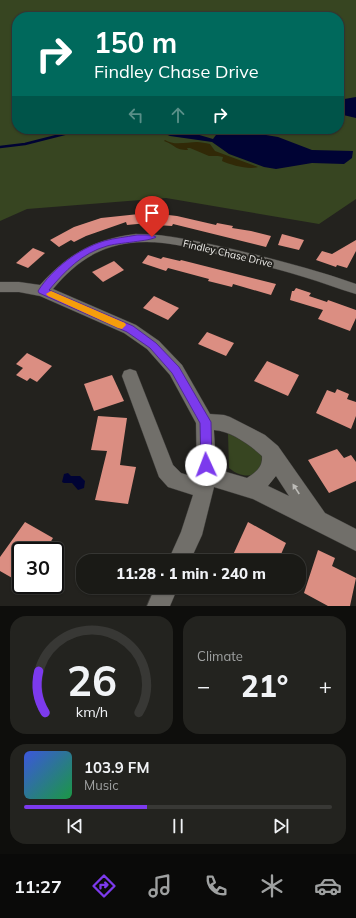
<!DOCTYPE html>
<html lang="en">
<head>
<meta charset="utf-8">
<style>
	:root { --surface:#1a1a16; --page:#23231f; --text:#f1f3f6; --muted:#9fa1a1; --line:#383835; --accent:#7c3aed }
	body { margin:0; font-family:Mulish,sans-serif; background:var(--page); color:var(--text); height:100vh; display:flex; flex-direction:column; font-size:15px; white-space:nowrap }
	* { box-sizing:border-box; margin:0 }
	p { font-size:13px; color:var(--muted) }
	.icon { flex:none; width:22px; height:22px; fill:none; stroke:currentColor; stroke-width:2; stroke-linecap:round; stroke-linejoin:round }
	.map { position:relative; height:606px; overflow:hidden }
	.details { display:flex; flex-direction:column; gap:10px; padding:10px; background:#0e0e0c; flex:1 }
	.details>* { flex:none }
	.hud { position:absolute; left:12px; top:12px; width:332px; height:122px; border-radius:16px; box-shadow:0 1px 3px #0004,0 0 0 1px var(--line); background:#00695c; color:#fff; overflow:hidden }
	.speed { position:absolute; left:12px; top:542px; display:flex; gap:8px; font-size:20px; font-weight:700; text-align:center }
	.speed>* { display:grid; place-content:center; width:52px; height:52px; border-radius:50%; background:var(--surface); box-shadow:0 1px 3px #0004,0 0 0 1px var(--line); line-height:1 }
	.speed .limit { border:2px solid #111; border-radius:6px; background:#fff; color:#111 }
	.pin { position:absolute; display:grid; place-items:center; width:34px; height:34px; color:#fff; margin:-41px -17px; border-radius:50% 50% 50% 0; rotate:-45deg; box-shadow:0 0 4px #0007 }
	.pin .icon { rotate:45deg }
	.me { position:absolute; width:44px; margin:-22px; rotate:358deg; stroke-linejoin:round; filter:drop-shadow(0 0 3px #0008) }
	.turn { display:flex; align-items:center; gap:14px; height:84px; padding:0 16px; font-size:18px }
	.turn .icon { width:52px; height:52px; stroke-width:2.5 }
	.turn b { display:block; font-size:28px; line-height:34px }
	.lanes { display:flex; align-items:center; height:38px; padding:0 16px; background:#0003; justify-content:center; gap:20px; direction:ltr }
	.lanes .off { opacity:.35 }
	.big { font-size:30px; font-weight:800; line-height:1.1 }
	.details .card { flex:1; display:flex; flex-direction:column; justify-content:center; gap:6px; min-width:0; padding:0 14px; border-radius:16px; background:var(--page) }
	.details .dial { align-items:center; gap:0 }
	.dial svg { height:104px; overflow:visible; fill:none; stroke:var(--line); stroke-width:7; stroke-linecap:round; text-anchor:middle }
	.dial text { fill:var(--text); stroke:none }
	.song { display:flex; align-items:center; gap:12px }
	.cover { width:48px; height:48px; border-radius:6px; background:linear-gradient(135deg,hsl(230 70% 55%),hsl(140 70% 35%)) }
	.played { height:4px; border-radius:2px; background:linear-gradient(90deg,var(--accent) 40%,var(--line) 40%) }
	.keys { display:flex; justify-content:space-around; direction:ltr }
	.heat { display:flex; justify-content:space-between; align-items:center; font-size:22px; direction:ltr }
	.details .tiles { flex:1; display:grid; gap:10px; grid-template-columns:1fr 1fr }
	.card:last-child { grid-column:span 2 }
	.trip { position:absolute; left:76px; top:554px; width:230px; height:40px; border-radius:16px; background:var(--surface); box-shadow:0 1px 3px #0004,0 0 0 1px var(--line); font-weight:800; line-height:40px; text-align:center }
	.dock { display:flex; height:64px; justify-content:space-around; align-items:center; background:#0a0a09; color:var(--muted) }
	.dock .icon { width:28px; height:28px }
	.dock .on { color:var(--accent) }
	.dock b { font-size:18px; color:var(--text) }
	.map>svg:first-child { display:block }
	.green { fill:#374521; fill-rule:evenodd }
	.sand { fill:#312907 }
	.water { fill:#000334 }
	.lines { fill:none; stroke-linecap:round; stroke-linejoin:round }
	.stream { stroke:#000334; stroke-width:2.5 }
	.building { fill:#db8e82 }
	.minor-casing { stroke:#3e3d3a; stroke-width:1 }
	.minor { fill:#716f6a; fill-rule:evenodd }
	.oneway { fill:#bdbcb8 }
	.route { fill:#7c3aed; stroke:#51269a }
	.slow { fill:#f59e0b }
	.labels { text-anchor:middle; stroke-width:4; stroke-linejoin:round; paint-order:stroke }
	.street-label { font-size:10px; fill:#f0efec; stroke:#23221e }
</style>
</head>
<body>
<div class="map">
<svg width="356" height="606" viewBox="0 0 356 606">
	<rect width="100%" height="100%" fill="#23221e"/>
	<!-- green -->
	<g class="green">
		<path d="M 0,0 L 356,0 L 356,199 L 319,224 L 166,198 L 27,209 L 0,221 ZM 17,17 L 339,17 L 339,129 L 17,129 Z"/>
		<path d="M 228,433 L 266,453 L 258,474 C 246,477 239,476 229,468 Z"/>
	</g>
	<!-- sand -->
	<path class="sand" d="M 165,140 C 174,146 187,142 197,142 C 201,142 205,143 210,144 L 215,151 L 258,167 C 249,170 231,165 222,161 L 223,157 L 218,156 L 209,156 L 190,148 L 187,148 L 188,150 C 175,150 175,145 164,141 Z"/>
	<!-- water -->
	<g class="water">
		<path d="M 356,97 L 356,118 L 339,114 L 339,100 Z"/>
		<path d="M 154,129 L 196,134 L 213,139 L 216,135 L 229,133 L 266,135 L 278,137 L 312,150 L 353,151 L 352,158 L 344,164 L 312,163 L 276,169 L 264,167 L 229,154 L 212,142 L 170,136 Z"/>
		<path d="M 68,473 L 71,476 L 80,476 L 85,481 L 84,488 L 78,490 L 72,483 L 64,483 L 62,482 L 64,474 Z"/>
	</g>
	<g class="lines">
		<!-- stream -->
		<path class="stream" d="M 0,147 L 25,144 L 84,129"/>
	</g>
	<!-- building -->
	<g class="building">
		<path d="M 151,213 L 177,216 L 216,225 L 217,223 L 233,226 L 232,228 L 251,231 L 271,236 L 266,247 L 173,224 L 172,226 L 157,225 L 158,222 L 127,225 L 126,222 L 86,236 L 74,242 L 71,240 L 59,247 L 50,240 L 74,227 L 101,218 L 139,214 L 150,216 Z"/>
		<path d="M 282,234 L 304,240 L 299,250 L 278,245 Z"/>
		<path d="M 356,240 L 356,251 L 347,268 L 337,265 L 336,267 L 316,260 L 322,251 L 332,254 Z"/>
		<path d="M 33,248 L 45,253 L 28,268 L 16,263 Z"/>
		<path d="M 148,255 L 161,259 L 163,257 L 180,261 L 181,260 L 276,284 L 271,295 L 233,284 L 232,287 L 208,281 L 209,279 L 168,268 L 166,271 L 142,263 Z"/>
		<path d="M 114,261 L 124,270 L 103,282 L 92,272 Z"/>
		<path d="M 296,288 L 311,293 L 309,296 L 327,302 L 328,300 L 356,310 L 356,318 L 350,331 L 318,319 L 323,310 L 290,300 L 292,291 L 294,291 Z"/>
		<path d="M 154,296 L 179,308 L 168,320 L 143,308 Z"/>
		<path d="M 207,332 L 234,343 L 226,356 L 198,344 Z"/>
		<path d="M 27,353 L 52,366 L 37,382 L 30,378 L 27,381 L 16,375 L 23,368 L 16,364 Z"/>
		<path d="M 267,361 L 299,375 L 288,396 L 254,381 Z"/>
		<path d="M 112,375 L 124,401 L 94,411 L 84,384 Z"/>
		<path d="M 337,389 L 349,394 L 347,399 L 356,402 L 356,416 L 351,429 L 316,413 L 327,390 L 335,393 Z"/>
		<path d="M 98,416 L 127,418 L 120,465 L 136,467 L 128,504 L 95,500 L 107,451 L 91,450 Z"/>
		<path d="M 337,449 L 344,458 L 351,455 L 356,462 L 356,481 L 329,493 L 308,460 Z"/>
		<path d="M 25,522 L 53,538 L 45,551 L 21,551 L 21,583 L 0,571 L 0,557 Z"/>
		<path d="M 248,522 L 286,543 L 278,561 L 243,561 L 233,555 Z"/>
		<path d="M 318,550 L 335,558 L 332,566 L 356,578 L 350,606 L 328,606 L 304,593 Z"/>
	</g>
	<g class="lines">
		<defs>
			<g id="minor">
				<path d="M 136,234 C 169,234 200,242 232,249 C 274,259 316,270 356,284 L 356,294 C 339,289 321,282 304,277 C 279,269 253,263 228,257 C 190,247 149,235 111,247 C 87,254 68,271 53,289 L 136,325 L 159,341 L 182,365 L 210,414 L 224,415 L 230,417 L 265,435 L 278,446 L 325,513 L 356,529 L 356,551 L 253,499 L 214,487 L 202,535 L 190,561 L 168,561 L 181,532 L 193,495 L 168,487 L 159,477 L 122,376 L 124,371 L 130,369 L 136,371 L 173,465 L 181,473 L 197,478 L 196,423 L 170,375 L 147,349 L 124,333 L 40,296 L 19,292 L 0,292 L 0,282 L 19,282 L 40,285 C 68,254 94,239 136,234 ZM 214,430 C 231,431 250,445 262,456 C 263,467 256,472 247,478 L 216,469 ZM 276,476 L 289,496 L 268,486 Z"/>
				<path d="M 155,587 L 178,587 L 170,606 L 147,606 Z"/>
			</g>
		</defs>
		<!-- minor casing -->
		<use href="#minor" class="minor-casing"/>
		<!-- minor -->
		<use href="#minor" class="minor"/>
	</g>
	<!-- one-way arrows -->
	<defs><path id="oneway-solid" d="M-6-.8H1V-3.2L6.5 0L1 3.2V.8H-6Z"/></defs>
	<use class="oneway" href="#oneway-solid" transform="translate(296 489) rotate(-123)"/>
	<!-- route -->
	<path class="route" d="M 137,235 L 152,235 L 156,237 C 152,241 116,243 107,246 C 82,253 65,271 49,290 L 133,326 L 156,343 L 179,367 L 211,422 L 212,465 L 211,468 L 206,470 L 202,468 L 201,465 L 200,423 L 172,373 L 150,348 L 127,332 L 39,293 L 38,291 C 53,268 78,249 104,241 C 115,238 126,237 137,235 Z"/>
	<!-- slow -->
	<path class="slow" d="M 51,291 L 125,323 L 126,325 L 122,329 L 118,328 L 48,296 L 46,294 Z"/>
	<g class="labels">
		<!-- street labels -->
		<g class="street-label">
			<text transform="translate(228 253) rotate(13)" y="4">Findley Chase Drive</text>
		</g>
	</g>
</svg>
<div class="speed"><div class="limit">30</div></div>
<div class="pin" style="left:152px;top:237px;background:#d93025"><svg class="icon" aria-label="arrive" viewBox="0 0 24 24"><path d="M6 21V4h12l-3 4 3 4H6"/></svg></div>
<svg class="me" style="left:206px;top:465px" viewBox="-20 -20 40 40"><circle r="19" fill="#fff"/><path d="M0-13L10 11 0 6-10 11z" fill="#7c3aed"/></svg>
<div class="trip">11:28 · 1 min · 240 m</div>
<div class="hud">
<div class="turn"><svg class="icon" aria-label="right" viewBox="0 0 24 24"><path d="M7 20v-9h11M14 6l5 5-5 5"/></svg><div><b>150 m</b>Findley Chase Drive</div></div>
<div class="lanes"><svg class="icon off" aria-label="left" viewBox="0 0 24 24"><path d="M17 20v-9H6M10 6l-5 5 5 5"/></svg><svg class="icon off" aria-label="ahead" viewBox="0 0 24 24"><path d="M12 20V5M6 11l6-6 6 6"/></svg><svg class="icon" aria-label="right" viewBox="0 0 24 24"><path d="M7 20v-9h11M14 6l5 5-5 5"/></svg></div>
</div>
</div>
<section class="details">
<div class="tiles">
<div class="card dial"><svg viewBox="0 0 100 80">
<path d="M14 69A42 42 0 1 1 86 69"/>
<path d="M14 69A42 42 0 0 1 9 37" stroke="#7c3aed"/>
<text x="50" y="56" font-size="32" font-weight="700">26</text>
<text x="50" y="72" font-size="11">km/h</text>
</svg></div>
<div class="card"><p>Climate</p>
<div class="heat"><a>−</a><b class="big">21°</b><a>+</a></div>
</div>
<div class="card">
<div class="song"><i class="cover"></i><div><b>103.9 FM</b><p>Music</p></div></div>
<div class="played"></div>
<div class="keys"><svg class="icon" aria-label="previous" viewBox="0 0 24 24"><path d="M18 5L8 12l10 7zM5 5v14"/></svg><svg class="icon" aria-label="pause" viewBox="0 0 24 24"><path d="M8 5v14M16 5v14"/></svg><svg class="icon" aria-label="next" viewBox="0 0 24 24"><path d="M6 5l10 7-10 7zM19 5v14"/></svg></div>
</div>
</div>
</section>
<nav class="dock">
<b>11:27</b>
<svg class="icon on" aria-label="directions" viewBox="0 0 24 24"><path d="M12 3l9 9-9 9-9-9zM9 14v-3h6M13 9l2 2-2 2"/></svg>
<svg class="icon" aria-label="music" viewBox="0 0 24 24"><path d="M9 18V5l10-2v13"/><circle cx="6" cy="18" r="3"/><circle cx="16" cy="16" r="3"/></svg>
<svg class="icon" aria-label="phone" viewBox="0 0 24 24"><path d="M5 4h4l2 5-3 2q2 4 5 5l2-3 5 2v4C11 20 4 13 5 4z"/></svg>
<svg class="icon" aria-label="climate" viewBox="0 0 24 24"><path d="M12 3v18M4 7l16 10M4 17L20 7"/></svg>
<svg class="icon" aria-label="car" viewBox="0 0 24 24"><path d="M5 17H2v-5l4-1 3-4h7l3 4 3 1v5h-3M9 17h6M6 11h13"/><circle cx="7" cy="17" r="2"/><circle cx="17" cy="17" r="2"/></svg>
</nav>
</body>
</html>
